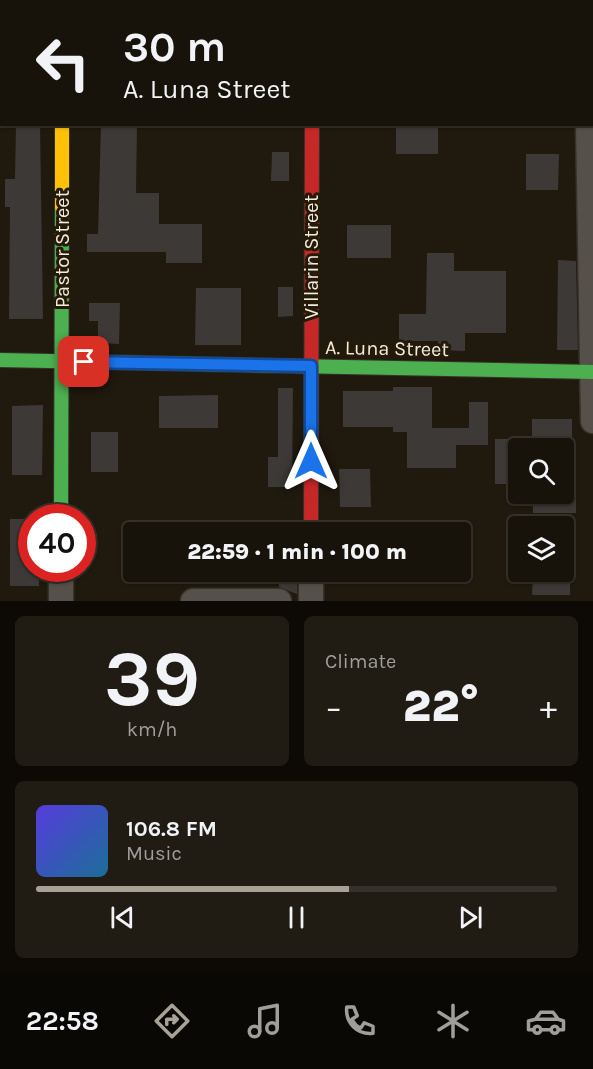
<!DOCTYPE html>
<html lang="en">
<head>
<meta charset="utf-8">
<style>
	:root { --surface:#17130a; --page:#201c13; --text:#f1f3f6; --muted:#9e9e9c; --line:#36322b; --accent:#a8a296 }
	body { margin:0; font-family:Karla,sans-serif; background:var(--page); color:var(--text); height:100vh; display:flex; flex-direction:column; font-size:22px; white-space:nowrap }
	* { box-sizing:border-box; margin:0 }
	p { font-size:20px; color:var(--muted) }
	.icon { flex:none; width:33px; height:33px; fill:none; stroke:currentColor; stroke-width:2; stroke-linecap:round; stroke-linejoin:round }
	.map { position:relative; height:601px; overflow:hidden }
	.drawer { display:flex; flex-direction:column; gap:15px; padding:15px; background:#0d0a06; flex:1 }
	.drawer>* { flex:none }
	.guide { position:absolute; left:0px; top:0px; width:594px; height:126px; box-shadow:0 2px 4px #0004,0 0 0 2px var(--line); background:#17130a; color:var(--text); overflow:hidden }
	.fabs { position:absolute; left:508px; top:438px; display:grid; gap:12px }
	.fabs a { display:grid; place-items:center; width:66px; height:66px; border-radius:6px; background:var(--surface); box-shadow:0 2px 4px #0004,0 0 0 2px var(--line); font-size:30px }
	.speed { position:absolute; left:18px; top:504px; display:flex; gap:12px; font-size:30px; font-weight:700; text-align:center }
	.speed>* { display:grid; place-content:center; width:78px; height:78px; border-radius:50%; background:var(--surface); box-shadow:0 2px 4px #0004,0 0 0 2px var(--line); line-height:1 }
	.speed .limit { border:9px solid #d22; background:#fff; color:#111 }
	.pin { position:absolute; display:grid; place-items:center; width:51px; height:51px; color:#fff; margin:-26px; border-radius:12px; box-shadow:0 3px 9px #0006 }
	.me { position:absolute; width:66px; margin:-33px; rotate:0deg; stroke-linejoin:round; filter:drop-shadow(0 0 4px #0008) }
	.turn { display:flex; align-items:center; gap:21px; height:126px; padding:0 24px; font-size:27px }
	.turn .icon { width:78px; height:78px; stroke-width:2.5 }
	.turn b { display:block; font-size:42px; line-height:51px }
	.big { font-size:45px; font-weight:800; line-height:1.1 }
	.drawer .card { flex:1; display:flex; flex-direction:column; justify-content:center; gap:9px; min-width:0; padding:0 21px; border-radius:9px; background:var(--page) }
	.drawer .dial { align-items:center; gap:0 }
	.dial b { font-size:78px; line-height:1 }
	.song { display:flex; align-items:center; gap:18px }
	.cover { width:72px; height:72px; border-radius:9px; background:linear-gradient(135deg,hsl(250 70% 55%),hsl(200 70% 35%)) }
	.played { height:6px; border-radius:3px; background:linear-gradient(90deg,var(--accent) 60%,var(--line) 60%) }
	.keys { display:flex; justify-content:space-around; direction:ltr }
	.heat { display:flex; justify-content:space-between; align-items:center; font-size:33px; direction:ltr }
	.drawer .tiles { flex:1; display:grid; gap:15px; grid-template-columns:1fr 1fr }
	.card:last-child { grid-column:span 2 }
	.trip { position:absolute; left:123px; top:522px; width:348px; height:60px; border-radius:6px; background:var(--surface); box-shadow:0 2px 4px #0004,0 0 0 2px var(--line); font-weight:800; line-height:60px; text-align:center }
	.tabs { display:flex; height:96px; justify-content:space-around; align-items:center; background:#090804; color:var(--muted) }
	.tabs .icon { width:42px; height:42px }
	.tabs .active { color:var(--accent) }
	.tabs b { font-size:27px; color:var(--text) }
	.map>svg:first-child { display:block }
	.building { fill:#3d3937 }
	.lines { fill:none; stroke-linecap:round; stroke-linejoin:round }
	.street-casing { stroke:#37322a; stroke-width:27 }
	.fast-casing { stroke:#37322a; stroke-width:16 }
	.slow-casing { stroke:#37322a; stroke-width:16 }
	.jam-casing { stroke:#37322a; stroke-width:16 }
	.street { stroke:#555049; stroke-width:24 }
	.fast { stroke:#4caf50; stroke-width:14 }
	.slow { stroke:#ffc107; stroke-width:14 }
	.jam { stroke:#c62828; stroke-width:14 }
	.route-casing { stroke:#114b97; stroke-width:15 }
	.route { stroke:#1a73e8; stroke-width:10 }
	.labels { text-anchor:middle; stroke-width:6; stroke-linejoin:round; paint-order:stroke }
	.street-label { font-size:20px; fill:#f2ebdf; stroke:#251a08 }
</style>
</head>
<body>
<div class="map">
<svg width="593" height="601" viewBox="0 0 593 601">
	<rect width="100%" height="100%" fill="#1f190e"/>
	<!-- building -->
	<g class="building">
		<path d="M 16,124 L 40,124 L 43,319 L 9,319 L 10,207 L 5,207 L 5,179 L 15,179 Z"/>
		<path d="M 101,124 L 137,124 L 136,193 L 159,193 L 159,224 L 202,224 L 202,263 L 166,263 L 166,252 L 87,252 L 87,234 L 98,234 Z"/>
		<rect x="396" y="124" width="42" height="30"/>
		<path d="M 272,152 L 289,152 L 289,181 L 271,181 Z"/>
		<path d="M 526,154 L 559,154 L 558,190 L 526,190 Z"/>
		<rect x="347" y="225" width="44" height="33"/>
		<path d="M 427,253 L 454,253 L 454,271 L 506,271 L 506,333 L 465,333 L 465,351 L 438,350 L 438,341 L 399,341 L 399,314 L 426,314 Z"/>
		<path d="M 558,260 L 576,261 L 578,350 L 557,350 Z"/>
		<path d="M 278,287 L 293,287 L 293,316 L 278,317 Z"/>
		<path d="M 196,288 L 241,288 L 241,345 L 195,345 Z"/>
		<path d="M 89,303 L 120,303 L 119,344 L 98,343 L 98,321 L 89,321 Z"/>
		<path d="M 393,387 L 432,387 L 432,428 L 469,428 L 469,402 L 488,402 L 488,445 L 456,445 L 456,468 L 407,468 L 407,432 L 393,432 L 393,427 L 343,427 L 343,391 L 393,391 Z"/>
		<path d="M 278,388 L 293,388 L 292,487 L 268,487 L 268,457 L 278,457 Z"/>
		<path d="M 218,395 L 218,428 L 159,428 L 159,396 Z"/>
		<path d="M 43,405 L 42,475 L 12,475 L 12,406 Z"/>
		<path d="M 532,419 L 572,419 L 572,443 L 532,442 Z"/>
		<rect x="91" y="432" width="27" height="40"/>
		<rect x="495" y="439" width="22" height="45"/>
		<path d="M 339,469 L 370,469 L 371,507 L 340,507 Z"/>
		<rect x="533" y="494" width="43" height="19"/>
		<path d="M 10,519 L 32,519 L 32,568 L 39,568 L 39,586 L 10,586 Z"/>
		<path d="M 279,572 L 297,572 L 297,594 L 279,587 Z"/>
		<path d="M 533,575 L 570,575 L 570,595 L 532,595 Z"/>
	</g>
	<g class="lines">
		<defs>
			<g id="street">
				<path d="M 61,0 L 62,2"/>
				<path d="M 312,0 L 312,2"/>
				<path d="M 588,124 L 593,421"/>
				<path d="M 61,601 L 61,568"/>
				<path d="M 193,601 L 279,601"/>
				<path d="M 311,601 L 311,572"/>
			</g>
			<g id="fast">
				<path d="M 592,2 L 593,2"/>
				<path d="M 0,7 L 2,7"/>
				<path d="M 0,360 L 593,372"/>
				<path d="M 61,518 L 62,207"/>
			</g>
			<path id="slow" d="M 62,207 L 62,124"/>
			<path id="jam" d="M 311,532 L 312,124"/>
		</defs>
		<!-- street casing -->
		<use href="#street" class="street-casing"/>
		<!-- fast casing -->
		<use href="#fast" class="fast-casing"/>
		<!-- slow casing -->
		<use href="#slow" class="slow-casing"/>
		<!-- jam casing -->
		<use href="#jam" class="jam-casing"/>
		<!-- street -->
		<use href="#street" class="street"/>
		<!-- fast -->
		<use href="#fast" class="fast"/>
		<!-- slow -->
		<use href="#slow" class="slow"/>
		<!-- jam -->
		<use href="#jam" class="jam"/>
	</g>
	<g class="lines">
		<defs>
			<path id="route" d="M 84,362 L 311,366 L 311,461"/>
		</defs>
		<!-- route casing -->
		<use href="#route" class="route-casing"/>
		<!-- route -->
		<use href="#route" class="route"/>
	</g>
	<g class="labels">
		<!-- street labels -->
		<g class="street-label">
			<text transform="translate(62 249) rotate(-90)" y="7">Pastor Street</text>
			<text transform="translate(311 257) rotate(-90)" y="7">Villarin Street</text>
			<text transform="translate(387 348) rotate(1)" y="7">A. Luna Street</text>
		</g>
	</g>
</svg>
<div class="fabs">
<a><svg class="icon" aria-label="search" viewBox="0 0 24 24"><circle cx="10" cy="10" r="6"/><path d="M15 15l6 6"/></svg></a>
<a><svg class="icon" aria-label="layers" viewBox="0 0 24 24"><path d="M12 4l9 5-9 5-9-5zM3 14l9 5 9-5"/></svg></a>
</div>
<div class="speed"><div class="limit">40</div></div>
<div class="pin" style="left:84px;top:362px;background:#d93025"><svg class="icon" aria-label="arrive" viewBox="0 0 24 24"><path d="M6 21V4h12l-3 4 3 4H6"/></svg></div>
<svg class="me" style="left:311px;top:461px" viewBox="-20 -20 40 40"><path d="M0-17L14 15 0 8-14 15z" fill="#1a73e8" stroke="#fff" stroke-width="4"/></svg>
<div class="trip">22:59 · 1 min · 100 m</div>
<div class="guide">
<div class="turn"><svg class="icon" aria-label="left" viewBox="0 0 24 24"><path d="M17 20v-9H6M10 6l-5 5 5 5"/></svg><div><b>30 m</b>A. Luna Street</div></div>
</div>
</div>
<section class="drawer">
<div class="tiles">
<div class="card dial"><b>39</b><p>km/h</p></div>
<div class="card"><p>Climate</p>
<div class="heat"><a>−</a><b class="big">22°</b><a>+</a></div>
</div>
<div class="card">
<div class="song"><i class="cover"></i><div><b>106.8 FM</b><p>Music</p></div></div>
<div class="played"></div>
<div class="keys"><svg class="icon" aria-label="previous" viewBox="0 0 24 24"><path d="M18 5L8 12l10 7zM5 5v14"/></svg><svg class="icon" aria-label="pause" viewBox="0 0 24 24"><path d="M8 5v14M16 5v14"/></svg><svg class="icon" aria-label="next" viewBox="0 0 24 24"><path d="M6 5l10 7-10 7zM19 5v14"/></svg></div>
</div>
</div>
</section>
<nav class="tabs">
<b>22:58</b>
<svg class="icon active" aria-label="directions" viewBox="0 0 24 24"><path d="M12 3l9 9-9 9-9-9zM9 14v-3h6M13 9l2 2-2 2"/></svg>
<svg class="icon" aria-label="music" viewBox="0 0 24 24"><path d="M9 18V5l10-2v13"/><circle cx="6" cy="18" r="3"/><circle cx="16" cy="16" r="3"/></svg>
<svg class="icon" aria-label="phone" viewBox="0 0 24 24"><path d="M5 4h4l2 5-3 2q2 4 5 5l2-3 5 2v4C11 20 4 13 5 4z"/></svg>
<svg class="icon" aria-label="climate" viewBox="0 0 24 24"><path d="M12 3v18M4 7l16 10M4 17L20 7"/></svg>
<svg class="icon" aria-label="car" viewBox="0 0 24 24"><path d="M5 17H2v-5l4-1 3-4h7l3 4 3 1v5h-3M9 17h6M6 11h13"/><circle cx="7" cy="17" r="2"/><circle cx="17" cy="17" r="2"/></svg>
</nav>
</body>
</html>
